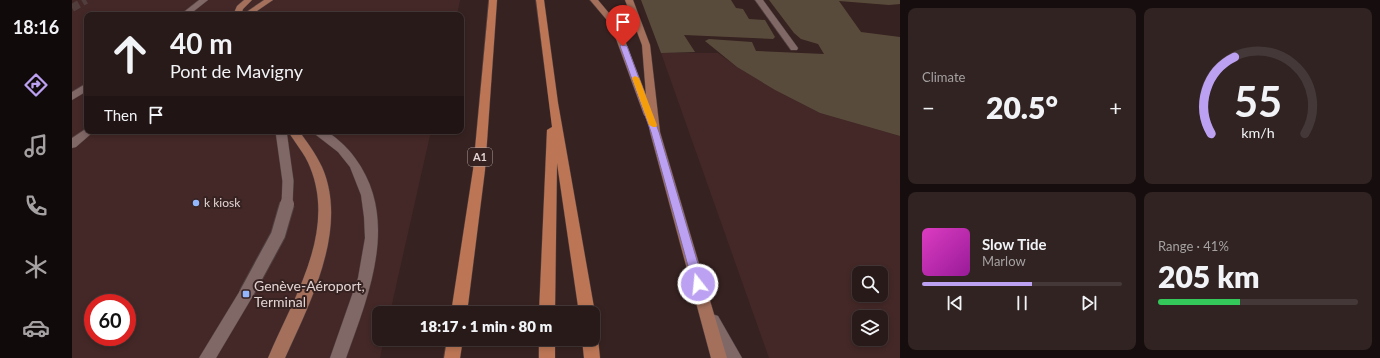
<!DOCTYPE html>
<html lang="en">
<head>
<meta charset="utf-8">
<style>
	:root { --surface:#281a19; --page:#302322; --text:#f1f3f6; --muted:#a5a1a2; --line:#443838; --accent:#bca0f2 }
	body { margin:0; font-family:Lato,sans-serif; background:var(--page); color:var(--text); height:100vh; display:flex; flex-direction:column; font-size:15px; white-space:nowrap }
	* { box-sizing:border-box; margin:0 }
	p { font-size:13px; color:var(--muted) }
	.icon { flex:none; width:22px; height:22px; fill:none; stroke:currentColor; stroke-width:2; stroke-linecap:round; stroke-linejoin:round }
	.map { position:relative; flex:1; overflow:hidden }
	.side { display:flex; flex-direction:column; gap:8px; padding:8px; background:#160e0e; width:480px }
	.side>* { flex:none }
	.top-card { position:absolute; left:12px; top:12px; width:380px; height:122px; border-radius:8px; box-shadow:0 2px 6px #0003,0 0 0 1px var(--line); background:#281a19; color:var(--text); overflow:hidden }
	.tools { position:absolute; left:780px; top:266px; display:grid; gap:8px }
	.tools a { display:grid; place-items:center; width:36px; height:36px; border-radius:8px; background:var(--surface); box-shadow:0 2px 6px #0003,0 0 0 1px var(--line); font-size:20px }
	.speed { position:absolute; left:12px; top:294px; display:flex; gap:8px; font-size:20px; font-weight:700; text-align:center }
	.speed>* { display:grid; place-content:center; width:52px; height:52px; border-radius:50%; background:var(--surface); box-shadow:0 2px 6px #0003,0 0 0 1px var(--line); line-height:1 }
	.speed .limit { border:6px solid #d22; background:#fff; color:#111 }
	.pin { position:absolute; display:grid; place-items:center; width:34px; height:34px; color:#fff; margin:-41px -17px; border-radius:50% 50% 50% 0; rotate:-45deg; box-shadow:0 0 4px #0007 }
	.pin .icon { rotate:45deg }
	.me { position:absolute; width:44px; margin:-22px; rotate:344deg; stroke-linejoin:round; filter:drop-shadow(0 0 3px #0008) }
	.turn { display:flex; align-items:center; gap:14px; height:84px; padding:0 20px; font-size:18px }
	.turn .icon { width:52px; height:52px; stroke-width:2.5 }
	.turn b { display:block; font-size:28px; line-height:34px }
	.then { display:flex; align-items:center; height:38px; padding:0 20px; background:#0003; gap:8px; font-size:15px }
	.big { font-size:30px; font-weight:800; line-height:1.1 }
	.side .tile { flex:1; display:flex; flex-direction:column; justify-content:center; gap:6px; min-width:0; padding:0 14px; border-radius:8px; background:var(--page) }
	.side .dial { align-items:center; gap:0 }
	.dial svg { height:104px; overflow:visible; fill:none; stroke:var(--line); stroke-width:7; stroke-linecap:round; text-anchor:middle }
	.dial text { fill:var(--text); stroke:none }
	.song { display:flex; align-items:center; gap:12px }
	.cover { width:48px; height:48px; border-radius:6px; background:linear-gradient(135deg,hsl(310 70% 55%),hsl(300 70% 35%)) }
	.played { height:4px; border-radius:2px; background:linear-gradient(90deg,var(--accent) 55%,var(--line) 55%) }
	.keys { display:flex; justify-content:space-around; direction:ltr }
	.heat { display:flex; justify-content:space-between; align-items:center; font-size:22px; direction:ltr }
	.charge { height:6px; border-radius:3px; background:linear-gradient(90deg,#34c759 41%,var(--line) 0) }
	.side .tiles { flex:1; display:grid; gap:8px; grid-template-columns:repeat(2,1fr) }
	.trip { position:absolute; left:300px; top:306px; width:228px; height:40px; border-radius:8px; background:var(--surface); box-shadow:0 2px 6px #0003,0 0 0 1px var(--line); font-weight:800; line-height:40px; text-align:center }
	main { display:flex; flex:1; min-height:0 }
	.menu { display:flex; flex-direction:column; width:72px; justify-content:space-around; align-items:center; background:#100a0a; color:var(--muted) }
	.menu .icon { width:28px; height:28px }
	.menu .current { color:var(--accent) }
	.menu b { font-size:18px; color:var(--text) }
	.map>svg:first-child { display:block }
	.built { fill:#432827; fill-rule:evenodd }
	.green { fill:#594b3b }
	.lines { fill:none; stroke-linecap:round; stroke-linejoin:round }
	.minor-tunnel { stroke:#503d3c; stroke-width:8; stroke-dasharray:8 4; stroke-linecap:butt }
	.minor-casing { stroke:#503f3f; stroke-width:1 }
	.major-casing { stroke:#503f3f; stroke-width:1 }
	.highway-casing { stroke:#503f3f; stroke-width:1 }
	.minor { fill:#806867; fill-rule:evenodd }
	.major { fill:#a4705c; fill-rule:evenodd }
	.highway { fill:#bc7655; fill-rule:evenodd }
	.minor-bridge-far1-casing { stroke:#503f3f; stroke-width:12; stroke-linecap:butt }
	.minor-bridge-casing { stroke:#503f3f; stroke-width:16; stroke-linecap:butt }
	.minor-bridge-far1 { stroke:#806867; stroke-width:11 }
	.minor-bridge { stroke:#806867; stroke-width:14 }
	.route { fill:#bca0f2; stroke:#7a689d }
	.slow { fill:#f59e0b }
	.poi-dot { fill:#92b7fd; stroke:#362221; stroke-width:1.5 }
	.labels { text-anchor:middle; stroke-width:4; stroke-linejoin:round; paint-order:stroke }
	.shield { fill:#362221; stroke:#ae9f9e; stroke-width:1 }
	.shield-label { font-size:11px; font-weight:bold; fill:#e2d4d3 }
	.poi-label { font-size:12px; fill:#e2d4d3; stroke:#362221; text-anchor:start }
	.near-poi-label { font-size:14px; fill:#e2d4d3; stroke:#362221; text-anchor:start }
</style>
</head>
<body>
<main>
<nav class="menu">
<b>18:16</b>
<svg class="icon current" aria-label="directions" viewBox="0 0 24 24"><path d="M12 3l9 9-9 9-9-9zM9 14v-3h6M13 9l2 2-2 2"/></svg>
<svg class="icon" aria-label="music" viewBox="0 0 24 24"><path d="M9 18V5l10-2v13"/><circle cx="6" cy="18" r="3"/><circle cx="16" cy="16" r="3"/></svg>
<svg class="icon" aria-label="phone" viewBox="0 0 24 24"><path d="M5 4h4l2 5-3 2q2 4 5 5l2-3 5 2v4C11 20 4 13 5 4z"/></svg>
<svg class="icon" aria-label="climate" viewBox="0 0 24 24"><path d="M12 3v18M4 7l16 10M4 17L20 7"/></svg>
<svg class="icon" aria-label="car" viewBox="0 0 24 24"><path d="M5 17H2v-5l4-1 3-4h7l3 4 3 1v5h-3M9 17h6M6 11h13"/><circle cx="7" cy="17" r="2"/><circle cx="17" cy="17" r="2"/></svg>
</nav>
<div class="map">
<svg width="828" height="358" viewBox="0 0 828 358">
	<rect width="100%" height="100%" fill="#362221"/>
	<!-- built -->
	<g class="built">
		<path d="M 0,0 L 388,0 L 385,15 L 15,15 L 15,131 L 359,131 L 318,313 L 307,313 L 307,339 L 312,339 L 308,358 L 0,358 ZM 21,303 L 55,303 L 55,337 L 21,337 Z"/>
		<path d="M 589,53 L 646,53 L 665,67 L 703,90 L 748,113 L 828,136 L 828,358 L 697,358 ZM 787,273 L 809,273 L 809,295 L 787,295 ZM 787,317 L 809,317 L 809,339 L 787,339 Z"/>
	</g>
	<!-- green -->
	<g class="green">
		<path d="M 569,0 L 659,0 L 664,8 L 671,9 L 677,19 L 693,20 L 703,37 L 701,39 L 612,35 L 623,52 L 589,53 Z"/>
		<path d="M 697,0 L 828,0 L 828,4 L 817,5 L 767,1 L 789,32 L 828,37 L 828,136 L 748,113 L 703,90 L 665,67 L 633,41 L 637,39 L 680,42 L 684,51 L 752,54 L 746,44 L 729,39 L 722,33 Z"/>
	</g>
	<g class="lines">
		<!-- minor-tunnel -->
		<path class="minor-tunnel" d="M 0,8 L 14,0"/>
		<defs>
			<g id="minor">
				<path d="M 127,0 L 136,0 L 117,15 L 108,15 Z"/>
				<path d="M 683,0 L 691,0 L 726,48 L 725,50 L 719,50 Z"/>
				<path d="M 15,83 L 15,91 L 0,100 L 0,92 Z"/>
				<path d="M 15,128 L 15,131 L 21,131 L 20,133 L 4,147 L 0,148 L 0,138 Z"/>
				<path d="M 239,131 C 243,131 247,130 251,131 C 261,133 277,149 283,158 C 328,219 297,294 274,358 L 258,358 L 286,278 L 293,238 L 292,217 L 289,195 L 278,167 L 266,152 Z"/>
				<path d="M 174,287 L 179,289 L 182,294 L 144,358 L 127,358 L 169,289 Z"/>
				<path d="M 640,314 L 646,316 L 670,358 L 653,358 L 632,321 L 634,316 Z"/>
			</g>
			<g id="major">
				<path d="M 172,0 L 180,0 L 171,9 L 169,15 L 161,15 L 165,6 Z"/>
				<path d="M 192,0 L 201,0 L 179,15 L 170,15 Z"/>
				<path d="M 518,0 L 526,0 L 547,25 L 574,95 L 570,45 L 553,0 L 561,0 L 578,45 L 588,132 L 655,358 L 639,358 L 578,132 L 576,118 L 572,115 L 539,25 Z"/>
				<path d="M 216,131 L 227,131 C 235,142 244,154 250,167 C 277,228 238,303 213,358 L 196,358 C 220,300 265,233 238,167 C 233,154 223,143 216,131 Z"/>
			</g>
			<g id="highway">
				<path d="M 417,0 L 425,0 L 413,170 L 395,313 L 379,313 L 401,170 Z"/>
				<path d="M 464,0 L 472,0 L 486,103 L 523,313 L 521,317 L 521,313 L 507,313 L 485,163 L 483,313 L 467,313 L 475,130 L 480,127 Z"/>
				<path d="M 521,332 L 524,334 L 526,339 L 528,358 L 512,358 L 510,339 L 521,339 Z"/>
				<path d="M 375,339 L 391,339 L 388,358 L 372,358 Z"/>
				<rect x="467" y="339" width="16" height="19"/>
			</g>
		</defs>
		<!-- minor casing -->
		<use href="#minor" class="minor-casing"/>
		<!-- major casing -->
		<use href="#major" class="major-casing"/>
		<!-- highway casing -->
		<use href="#highway" class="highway-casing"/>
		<!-- minor -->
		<use href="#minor" class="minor"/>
		<!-- major -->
		<use href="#major" class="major"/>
		<!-- highway -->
		<use href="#highway" class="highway"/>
		<defs>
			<path id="minor-bridge-far1" d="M 209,131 L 216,181 L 215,205"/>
			<path id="minor-bridge" d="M 174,294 L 206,235 L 215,204"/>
		</defs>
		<!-- minor-bridge-far1 casing -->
		<use href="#minor-bridge-far1" class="minor-bridge-far1-casing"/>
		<!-- minor-bridge casing -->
		<use href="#minor-bridge" class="minor-bridge-casing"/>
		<!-- minor-bridge-far1 -->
		<use href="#minor-bridge-far1" class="minor-bridge-far1"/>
		<!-- minor-bridge -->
		<use href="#minor-bridge" class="minor-bridge"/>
	</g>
	<!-- route -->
	<path class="route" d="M 549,45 L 555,46 L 587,132 L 632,284 L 630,287 L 626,289 L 623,287 L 621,284 L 579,132 L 548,46 Z"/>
	<!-- slow -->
	<path class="slow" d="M 563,76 L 567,78 L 585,125 L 584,127 L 581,127 L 577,125 L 560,78 Z"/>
	<!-- markers -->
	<g class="poi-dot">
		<circle cx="124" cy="203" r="4"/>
		<rect x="170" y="290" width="8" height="8" rx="2"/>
	</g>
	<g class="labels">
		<!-- shield labels -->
		<rect class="shield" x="396" y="148" width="24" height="18" rx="3"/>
		<g class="shield-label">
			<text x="408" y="161">A1</text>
		</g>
		<!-- poi labels -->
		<g class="poi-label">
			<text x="132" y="207">k kiosk</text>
		</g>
		<!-- near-poi labels -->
		<g class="near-poi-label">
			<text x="182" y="291">Genève-Aéroport,<tspan x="182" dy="16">Terminal</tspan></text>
		</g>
	</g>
</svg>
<div class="tools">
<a><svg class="icon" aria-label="search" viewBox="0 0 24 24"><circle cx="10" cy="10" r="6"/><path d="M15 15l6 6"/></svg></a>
<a><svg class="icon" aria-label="layers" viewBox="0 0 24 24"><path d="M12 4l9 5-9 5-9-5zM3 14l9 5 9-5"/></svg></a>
</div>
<div class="speed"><div class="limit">60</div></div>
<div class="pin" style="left:551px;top:46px;background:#d93025"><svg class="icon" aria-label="arrive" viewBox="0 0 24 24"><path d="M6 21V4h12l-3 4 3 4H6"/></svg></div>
<svg class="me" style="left:626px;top:284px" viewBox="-20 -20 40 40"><circle r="17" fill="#bca0f2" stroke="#fff" stroke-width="3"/><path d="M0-11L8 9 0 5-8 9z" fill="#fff"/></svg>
<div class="trip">18:17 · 1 min · 80 m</div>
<div class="top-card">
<div class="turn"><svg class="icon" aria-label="ahead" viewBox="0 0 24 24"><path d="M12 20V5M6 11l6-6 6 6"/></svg><div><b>40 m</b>Pont de Mavigny</div></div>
<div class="then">Then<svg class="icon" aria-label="arrive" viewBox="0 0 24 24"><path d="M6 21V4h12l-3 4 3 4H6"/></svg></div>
</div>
</div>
<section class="side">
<div class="tiles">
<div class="tile"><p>Climate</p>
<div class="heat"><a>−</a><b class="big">20.5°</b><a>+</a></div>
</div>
<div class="tile dial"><svg viewBox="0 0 100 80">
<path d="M14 69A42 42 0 1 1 86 69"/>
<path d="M14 69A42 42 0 0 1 32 10" stroke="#bca0f2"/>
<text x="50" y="56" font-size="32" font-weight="700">55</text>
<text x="50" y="72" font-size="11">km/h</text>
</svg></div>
<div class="tile">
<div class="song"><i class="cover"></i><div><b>Slow Tide</b><p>Marlow</p></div></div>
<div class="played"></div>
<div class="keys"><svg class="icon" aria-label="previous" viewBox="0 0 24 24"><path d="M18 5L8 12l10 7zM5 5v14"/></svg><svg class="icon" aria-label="pause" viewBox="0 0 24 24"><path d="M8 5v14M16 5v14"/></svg><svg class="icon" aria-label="next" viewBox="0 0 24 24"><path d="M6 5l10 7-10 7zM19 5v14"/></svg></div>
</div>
<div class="tile"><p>Range · 41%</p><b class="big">205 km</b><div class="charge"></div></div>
</div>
</section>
</main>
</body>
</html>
